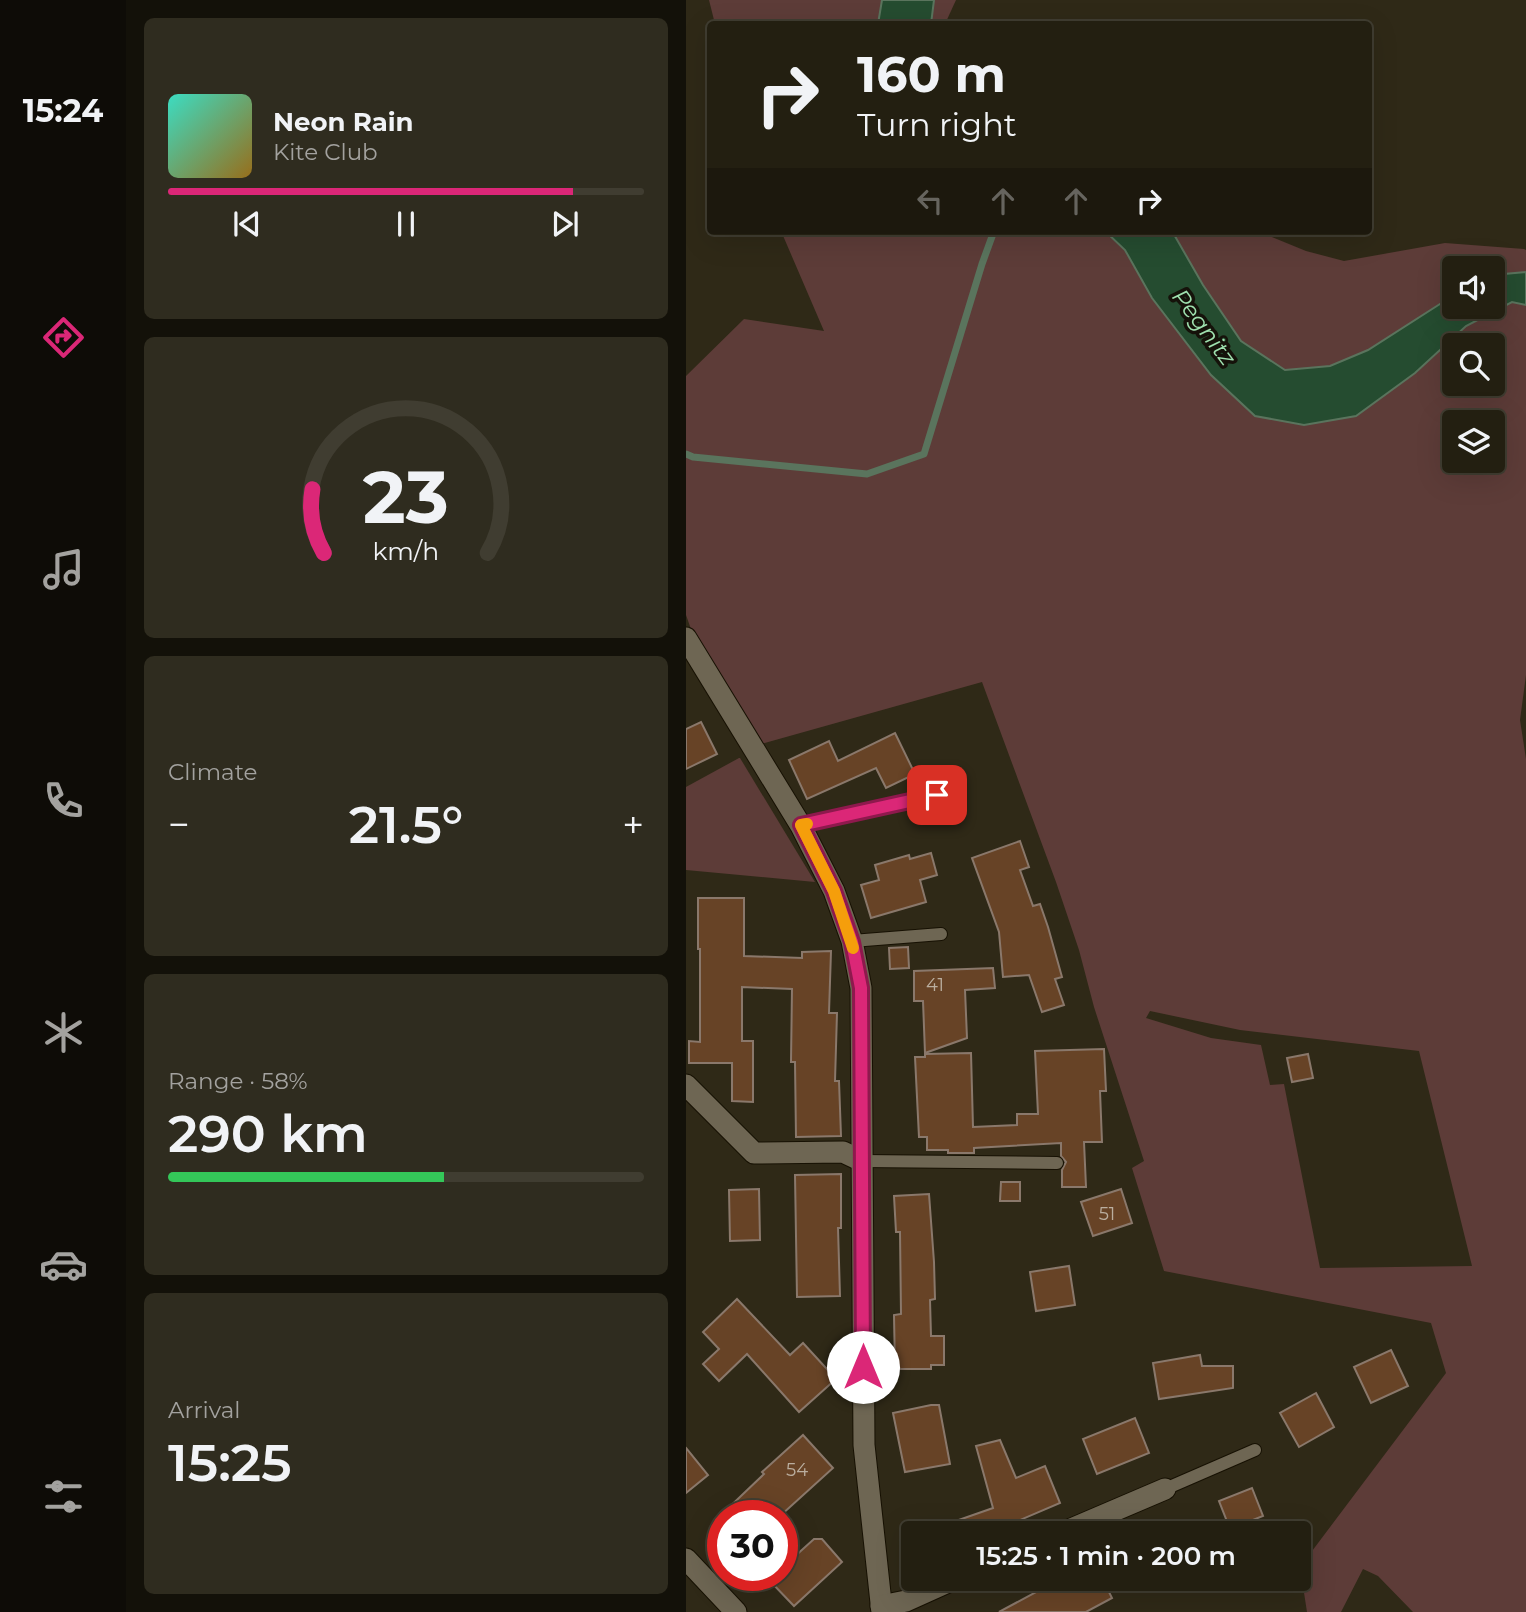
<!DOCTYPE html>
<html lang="en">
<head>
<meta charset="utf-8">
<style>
	:root { --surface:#231f11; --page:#2f2c1f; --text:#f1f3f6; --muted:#a3a29f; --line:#403d31; --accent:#db2777 }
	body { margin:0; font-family:Montserrat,sans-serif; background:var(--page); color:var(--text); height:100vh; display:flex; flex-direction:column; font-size:26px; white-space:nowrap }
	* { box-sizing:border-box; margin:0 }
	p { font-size:23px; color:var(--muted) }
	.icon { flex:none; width:38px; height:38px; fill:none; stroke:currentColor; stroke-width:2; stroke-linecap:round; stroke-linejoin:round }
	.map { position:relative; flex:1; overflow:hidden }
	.panel { display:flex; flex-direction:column; gap:18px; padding:18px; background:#131109; width:560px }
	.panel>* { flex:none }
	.top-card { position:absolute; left:21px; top:21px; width:665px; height:214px; border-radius:7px; box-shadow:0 7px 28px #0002,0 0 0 2px var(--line); background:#231f11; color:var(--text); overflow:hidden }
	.tools { position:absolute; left:756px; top:256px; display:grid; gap:14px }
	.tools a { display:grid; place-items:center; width:63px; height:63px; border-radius:7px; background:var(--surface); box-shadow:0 7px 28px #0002,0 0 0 2px var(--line); font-size:35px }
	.speed { position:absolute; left:21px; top:1500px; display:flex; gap:14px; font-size:35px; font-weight:700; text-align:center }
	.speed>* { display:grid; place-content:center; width:91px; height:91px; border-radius:50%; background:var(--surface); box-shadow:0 7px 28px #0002,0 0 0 2px var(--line); line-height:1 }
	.speed .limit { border:10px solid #d22; background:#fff; color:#111 }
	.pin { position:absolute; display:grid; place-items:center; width:60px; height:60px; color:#fff; margin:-30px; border-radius:14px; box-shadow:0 4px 10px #0006 }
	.me { position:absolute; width:77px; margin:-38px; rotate:0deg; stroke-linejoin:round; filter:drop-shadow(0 0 5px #0008) }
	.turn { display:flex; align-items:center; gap:24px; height:147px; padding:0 35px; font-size:32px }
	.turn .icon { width:91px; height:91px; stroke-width:2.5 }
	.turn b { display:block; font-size:49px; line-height:60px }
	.lanes { display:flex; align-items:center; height:66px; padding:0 35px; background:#0003; justify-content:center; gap:35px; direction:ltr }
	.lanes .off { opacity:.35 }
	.big { font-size:52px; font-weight:600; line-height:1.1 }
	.panel .card { flex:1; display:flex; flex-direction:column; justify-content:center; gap:10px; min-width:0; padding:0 24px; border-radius:10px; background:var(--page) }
	.panel .dial { align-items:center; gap:0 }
	.dial svg { height:182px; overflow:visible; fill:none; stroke:var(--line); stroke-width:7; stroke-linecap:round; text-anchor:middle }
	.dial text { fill:var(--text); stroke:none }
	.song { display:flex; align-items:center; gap:21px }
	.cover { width:84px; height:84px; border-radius:10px; background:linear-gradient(135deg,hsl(170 70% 55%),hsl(40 70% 35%)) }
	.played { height:7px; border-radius:4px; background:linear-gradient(90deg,var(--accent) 85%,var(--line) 85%) }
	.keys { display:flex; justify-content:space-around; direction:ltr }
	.heat { display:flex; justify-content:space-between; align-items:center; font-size:38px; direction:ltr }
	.charge { height:10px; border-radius:5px; background:linear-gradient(90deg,#34c759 58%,var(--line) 0) }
	.trip { position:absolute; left:215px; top:1521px; width:410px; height:70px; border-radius:7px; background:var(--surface); box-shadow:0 7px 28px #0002,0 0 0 2px var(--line); font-weight:600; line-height:70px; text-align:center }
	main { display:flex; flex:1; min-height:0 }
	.dock { display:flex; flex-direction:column; width:126px; justify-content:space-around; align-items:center; background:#0e0c07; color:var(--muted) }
	.dock .icon { width:49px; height:49px }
	.dock .selected { color:var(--accent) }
	.dock b { font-size:32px; color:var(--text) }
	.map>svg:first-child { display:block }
	.green { fill:#5d3c38; fill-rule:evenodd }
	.water { fill:#254c30; stroke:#5a745d; stroke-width:2 }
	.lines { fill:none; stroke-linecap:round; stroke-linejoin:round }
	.stream { stroke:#5a745d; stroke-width:7 }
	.building { fill:#674326; stroke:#8a786b; stroke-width:2 }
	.lane-casing { stroke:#171103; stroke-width:14 }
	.street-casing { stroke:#171103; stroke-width:23 }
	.lane { stroke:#6e6653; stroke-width:12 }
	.street { stroke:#6e6653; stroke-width:21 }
	.route-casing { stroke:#8e194d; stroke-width:18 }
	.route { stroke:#db2777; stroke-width:12 }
	.slow { stroke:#f59e0b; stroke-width:12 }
	.labels { text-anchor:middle; stroke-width:7; stroke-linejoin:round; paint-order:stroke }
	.number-label { font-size:18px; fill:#baae9f }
	.water-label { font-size:23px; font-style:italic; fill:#9fe1af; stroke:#15120a }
</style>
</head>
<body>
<main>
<nav class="dock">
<b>15:24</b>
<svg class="icon selected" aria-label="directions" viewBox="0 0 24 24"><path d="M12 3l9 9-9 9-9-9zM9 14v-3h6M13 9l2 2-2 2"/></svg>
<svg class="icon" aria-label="music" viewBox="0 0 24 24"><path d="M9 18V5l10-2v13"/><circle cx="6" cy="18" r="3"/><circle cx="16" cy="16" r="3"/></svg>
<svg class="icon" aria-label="phone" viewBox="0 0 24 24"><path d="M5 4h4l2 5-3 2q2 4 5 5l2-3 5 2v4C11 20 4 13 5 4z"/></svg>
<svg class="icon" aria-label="climate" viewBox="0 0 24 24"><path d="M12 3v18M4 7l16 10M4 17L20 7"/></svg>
<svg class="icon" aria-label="car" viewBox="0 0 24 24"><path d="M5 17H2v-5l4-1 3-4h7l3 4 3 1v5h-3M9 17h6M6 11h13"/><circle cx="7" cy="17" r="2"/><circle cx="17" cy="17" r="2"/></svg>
<svg class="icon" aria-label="filters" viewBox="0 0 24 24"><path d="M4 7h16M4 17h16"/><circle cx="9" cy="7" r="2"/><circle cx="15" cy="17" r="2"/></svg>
</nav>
<section class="panel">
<div class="card">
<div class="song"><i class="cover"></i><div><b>Neon Rain</b><p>Kite Club</p></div></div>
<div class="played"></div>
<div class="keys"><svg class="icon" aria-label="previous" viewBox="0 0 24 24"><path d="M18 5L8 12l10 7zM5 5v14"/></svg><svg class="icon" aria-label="pause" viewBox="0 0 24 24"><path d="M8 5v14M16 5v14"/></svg><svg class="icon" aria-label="next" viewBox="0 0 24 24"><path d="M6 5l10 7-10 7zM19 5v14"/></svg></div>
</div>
<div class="card dial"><svg viewBox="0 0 100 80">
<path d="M14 69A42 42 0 1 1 86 69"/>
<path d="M14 69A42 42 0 0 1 9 41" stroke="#db2777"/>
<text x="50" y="56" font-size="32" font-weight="700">23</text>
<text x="50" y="72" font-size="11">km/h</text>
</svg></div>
<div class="card"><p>Climate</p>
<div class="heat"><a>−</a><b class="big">21.5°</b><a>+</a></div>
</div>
<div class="card"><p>Range · 58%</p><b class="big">290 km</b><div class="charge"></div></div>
<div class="card"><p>Arrival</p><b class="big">15:25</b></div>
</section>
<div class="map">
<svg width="840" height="1612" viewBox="0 0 840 1612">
	<rect width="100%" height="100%" fill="#2f2917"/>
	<!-- green -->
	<g class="green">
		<path d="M 23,0 L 196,0 L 192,24 L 29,24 Z"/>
		<path d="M 248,0 L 270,0 L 259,24 L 245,24 Z"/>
		<path d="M 95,231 L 419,231 L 439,250 L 466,298 L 525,375 L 569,416 L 729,373 L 780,326 L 826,302 L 840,305 L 840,675 L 834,720 L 840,759 L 840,1612 L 727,1612 L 692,1576 L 677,1569 L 655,1612 L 621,1612 L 614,1567 L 760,1373 L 745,1323 L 478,1271 L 446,1168 L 458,1161 L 408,1007 L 393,950 L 370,882 L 296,682 L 75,744 L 6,632 L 0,615 L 0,376 L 58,319 L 138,331 ZM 768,345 L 807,345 L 807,383 L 768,383 ZM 768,422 L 807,422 L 807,460 L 768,460 ZM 464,1011 L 554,1030 L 733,1051 L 786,1266 L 634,1268 L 598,1084 L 584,1085 L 575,1045 L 525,1038 L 460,1018 Z"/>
		<path d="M 486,231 L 577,231 L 581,235 L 620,251 L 658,261 L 759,243 L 838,249 L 840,250 L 840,272 L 807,275 L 807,268 L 768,268 L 768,295 L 682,350 L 644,366 L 599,370 L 555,341 L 517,285 Z"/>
		<path d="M 53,758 L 54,758 L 129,882 L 0,870 L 0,787 Z"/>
	</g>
	<!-- water -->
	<g class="water">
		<path d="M 196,0 L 248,0 L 245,24 L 192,24 Z"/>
		<path d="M 419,231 L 486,231 L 517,285 L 555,341 L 599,370 L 644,366 L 682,350 L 768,295 L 768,306 L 807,306 L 807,275 L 840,272 L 840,305 L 826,302 L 780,326 L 729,373 L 670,416 L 618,425 L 569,416 L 525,375 L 466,298 L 439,250 Z"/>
	</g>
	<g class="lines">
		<!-- stream -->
		<path class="stream" d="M 0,454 L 7,457 L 181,474 L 238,454 L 296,264 L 308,231"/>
	</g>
	<!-- building -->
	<g class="building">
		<path d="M 15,722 L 31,754 L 0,769 L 0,729 Z"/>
		<path d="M 209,733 L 229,774 L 200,788 L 190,768 L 121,799 L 103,760 L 143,741 L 152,761 Z"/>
		<path d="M 334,841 L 343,867 L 334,870 L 347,906 L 354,904 L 362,927 L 376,977 L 369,979 L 378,1005 L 356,1012 L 343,975 L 317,977 L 313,932 L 286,858 Z"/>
		<path d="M 245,853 L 251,875 L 234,880 L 240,902 L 185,918 L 175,885 L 193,880 L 189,865 L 223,855 L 224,859 Z"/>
		<path d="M 12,898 L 58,898 L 58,956 L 116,958 L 116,952 L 145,951 L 143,1013 L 151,1013 L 149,1081 L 153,1081 L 155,1136 L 110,1137 L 109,1062 L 105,1062 L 106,989 L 56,987 L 56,1041 L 67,1041 L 67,1102 L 46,1101 L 46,1063 L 3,1063 L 3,1041 L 14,1042 L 14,949 L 12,949 Z"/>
		<path d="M 222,947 L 223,968 L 204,969 L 203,948 Z"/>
		<path d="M 307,968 L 309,988 L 279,990 L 281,1038 L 239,1053 L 237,1001 L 228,1001 L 228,971 Z"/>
		<path d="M 418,1049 L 420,1091 L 414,1091 L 416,1142 L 398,1142 L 400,1187 L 376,1187 L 376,1170 L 380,1162 L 375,1156 L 375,1143 L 288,1148 L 288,1153 L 262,1153 L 262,1150 L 241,1150 L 241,1137 L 233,1137 L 229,1057 L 239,1057 L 239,1054 L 285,1053 L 287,1127 L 331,1125 L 331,1114 L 352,1114 L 349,1051 Z"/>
		<path d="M 622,1054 L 627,1078 L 606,1082 L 601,1058 Z"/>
		<path d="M 155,1174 L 155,1228 L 152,1228 L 154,1296 L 111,1297 L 109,1175 Z"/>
		<path d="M 315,1182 L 334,1182 L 334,1201 L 314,1201 Z"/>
		<path d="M 73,1189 L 74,1240 L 44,1241 L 43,1190 Z"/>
		<path d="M 435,1189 L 446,1223 L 407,1236 L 395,1202 Z"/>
		<path d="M 243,1194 L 248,1262 L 249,1299 L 244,1300 L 245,1336 L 258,1336 L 258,1365 L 245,1365 L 245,1369 L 209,1369 L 208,1315 L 215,1314 L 214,1232 L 210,1232 L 208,1196 Z"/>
		<path d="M 383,1266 L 389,1305 L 350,1311 L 344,1272 Z"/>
		<path d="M 51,1299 L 104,1355 L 117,1343 L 150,1379 L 113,1412 L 61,1354 L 33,1381 L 17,1364 L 33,1349 L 17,1332 Z"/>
		<path d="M 705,1350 L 722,1386 L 685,1403 L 668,1367 Z"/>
		<path d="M 514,1355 L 516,1366 L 547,1366 L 547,1388 L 473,1399 L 467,1363 Z"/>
		<path d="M 630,1393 L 648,1427 L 613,1447 L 594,1413 Z"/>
		<path d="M 245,1405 L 253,1405 L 264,1464 L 219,1472 L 207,1413 Z"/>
		<path d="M 449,1418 L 463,1453 L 411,1474 L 397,1439 Z"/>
		<path d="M 117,1435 L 147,1468 L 94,1516 L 34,1516 L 78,1474 L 76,1472 Z"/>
		<path d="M 314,1440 L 330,1478 L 359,1466 L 374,1503 L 327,1523 L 330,1533 L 244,1533 L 244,1530 L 307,1508 L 290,1446 Z"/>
		<path d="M 0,1448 L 22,1475 L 0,1493 Z"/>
		<path d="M 566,1488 L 577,1516 L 544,1529 L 533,1501 Z"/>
		<path d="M 128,1539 L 136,1539 L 156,1562 L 108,1606 L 83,1580 L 88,1575 L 96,1575 L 96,1568 Z"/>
		<path d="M 376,1578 L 416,1578 L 426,1598 L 400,1612 L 313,1612 Z"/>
	</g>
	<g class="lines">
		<defs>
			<g id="lane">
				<path d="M 115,826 L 251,795"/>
				<path d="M 166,941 L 255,934"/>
				<path d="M 176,1161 L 371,1163"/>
				<path d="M 479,1489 L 569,1450"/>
			</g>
			<g id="street">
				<path d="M 0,638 L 115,826 L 148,891 L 166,941 L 175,988 L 178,1445 L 196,1612"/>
				<path d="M 0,1085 L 68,1153 L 157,1152 L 176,1161"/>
				<path d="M 376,1533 L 479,1489"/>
				<path d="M 0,1559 L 50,1612"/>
				<path d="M 195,1606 L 220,1601 L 271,1578"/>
			</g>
		</defs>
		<!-- lane casing -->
		<use href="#lane" class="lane-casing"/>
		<!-- street casing -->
		<use href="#street" class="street-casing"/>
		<!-- lane -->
		<use href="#lane" class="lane"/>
		<!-- street -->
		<use href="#street" class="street"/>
	</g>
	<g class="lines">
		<defs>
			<path id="route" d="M 177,1367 L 175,988 L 166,942 L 148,891 L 115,825 L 251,795"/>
		</defs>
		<!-- route casing -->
		<use href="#route" class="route-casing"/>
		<!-- route -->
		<use href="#route" class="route"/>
		<!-- slow -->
		<path class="slow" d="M 121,824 L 115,825 L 148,891 L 167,948"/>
	</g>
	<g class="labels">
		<!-- number labels -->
		<g class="number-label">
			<text x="249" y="991">41</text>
			<text x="421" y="1220">51</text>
			<text x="111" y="1476">54</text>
		</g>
		<!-- water labels -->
		<g class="water-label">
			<text transform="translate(518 327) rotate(53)" y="8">Pegnitz</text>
		</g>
	</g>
</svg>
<div class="tools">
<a><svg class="icon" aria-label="sound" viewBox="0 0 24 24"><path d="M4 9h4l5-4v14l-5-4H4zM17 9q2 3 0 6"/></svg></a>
<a><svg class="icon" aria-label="search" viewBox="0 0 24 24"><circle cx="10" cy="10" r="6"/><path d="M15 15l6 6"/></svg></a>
<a><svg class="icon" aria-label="layers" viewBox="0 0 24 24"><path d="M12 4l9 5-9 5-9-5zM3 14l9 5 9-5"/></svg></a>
</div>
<div class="speed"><div class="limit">30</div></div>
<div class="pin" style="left:251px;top:795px;background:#d93025"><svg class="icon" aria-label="arrive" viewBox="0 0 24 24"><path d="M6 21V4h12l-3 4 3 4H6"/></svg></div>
<svg class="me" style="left:177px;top:1367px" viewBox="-20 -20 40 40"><circle r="19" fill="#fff"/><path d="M0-13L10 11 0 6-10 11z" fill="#db2777"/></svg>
<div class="trip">15:25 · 1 min · 200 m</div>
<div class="top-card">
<div class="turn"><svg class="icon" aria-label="right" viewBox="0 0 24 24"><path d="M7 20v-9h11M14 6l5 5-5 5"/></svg><div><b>160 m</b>Turn right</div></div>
<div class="lanes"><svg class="icon off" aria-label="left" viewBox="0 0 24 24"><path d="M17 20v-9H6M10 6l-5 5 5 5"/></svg><svg class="icon off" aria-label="ahead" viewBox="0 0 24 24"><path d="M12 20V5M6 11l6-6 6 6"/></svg><svg class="icon off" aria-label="ahead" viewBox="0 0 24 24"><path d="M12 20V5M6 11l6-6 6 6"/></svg><svg class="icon" aria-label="right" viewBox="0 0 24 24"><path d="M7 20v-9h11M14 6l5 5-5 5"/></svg></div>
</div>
</div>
</main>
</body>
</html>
